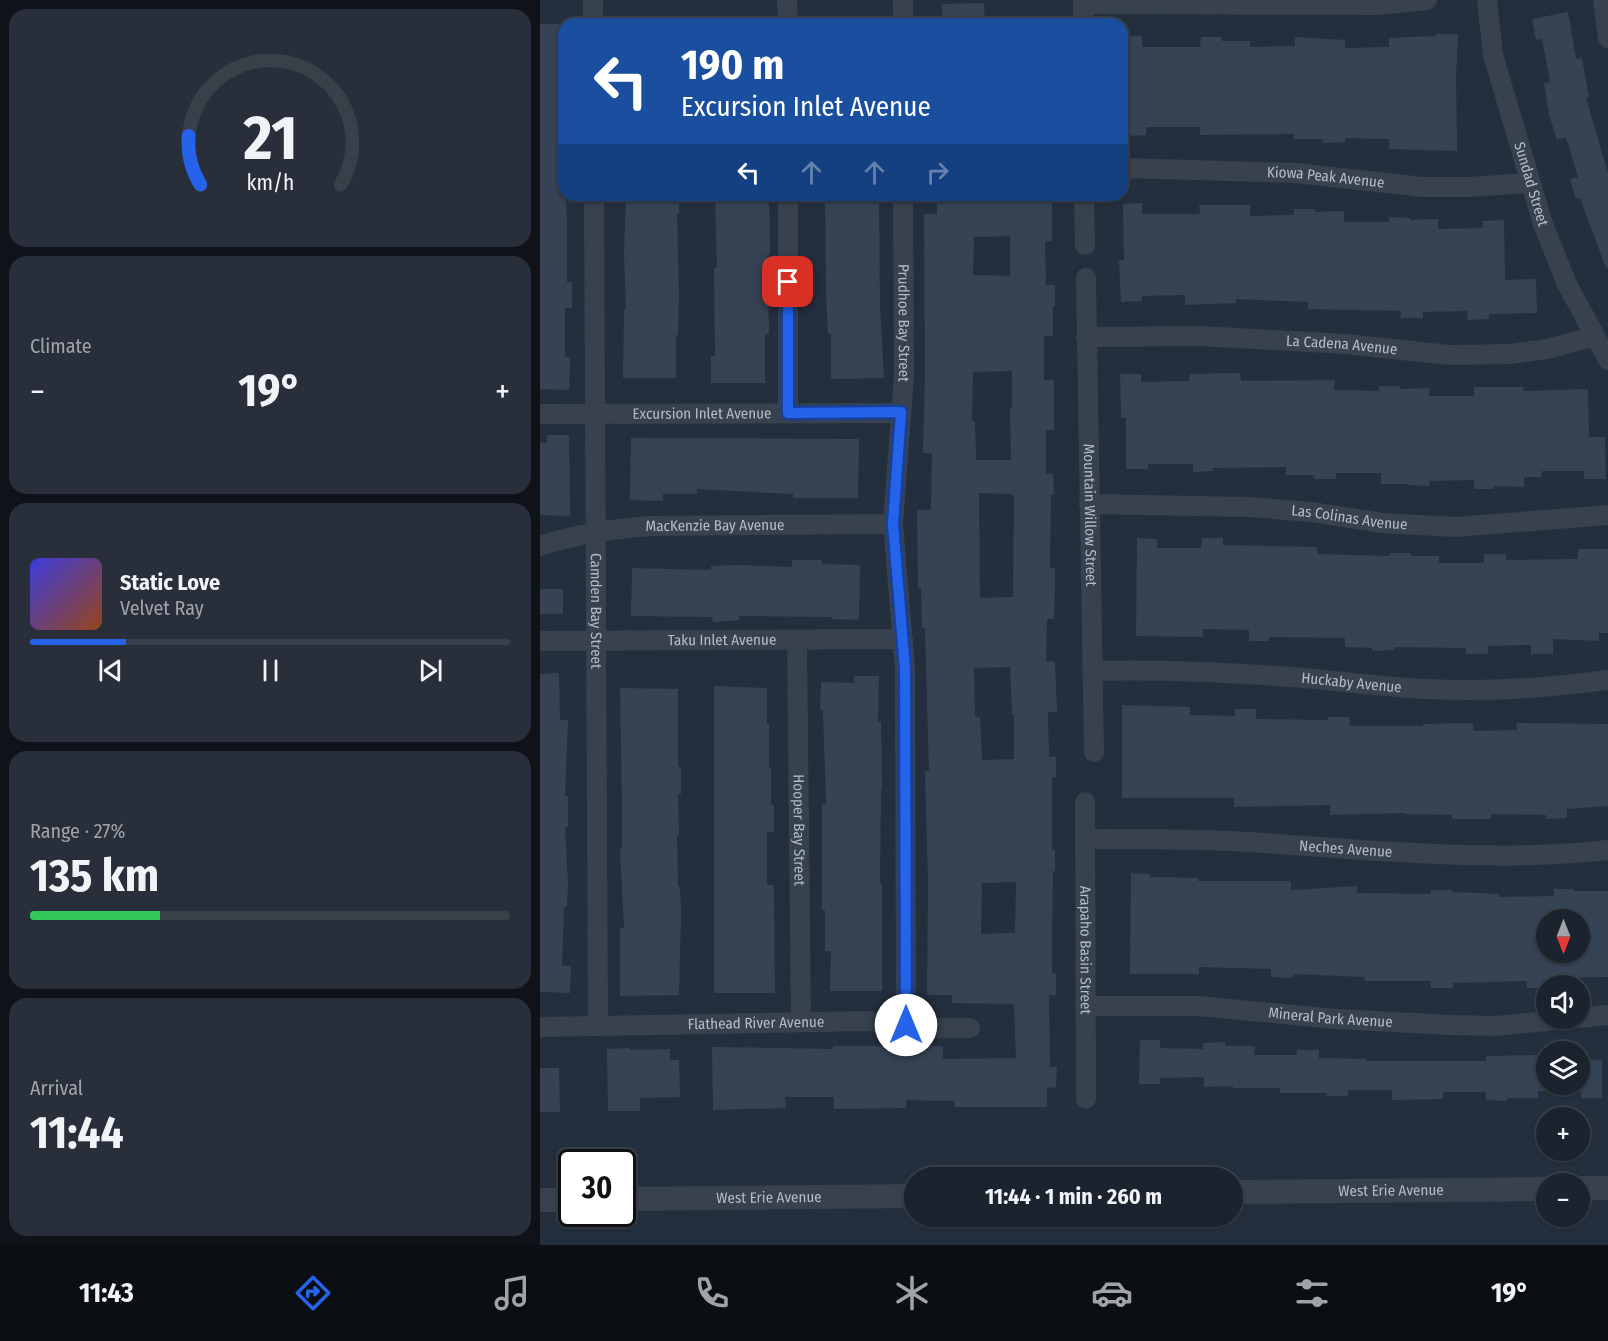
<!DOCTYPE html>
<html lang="en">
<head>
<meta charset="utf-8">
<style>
	:root { --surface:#1b232e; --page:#282f3a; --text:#f1f3f6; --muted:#a0a4aa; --line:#39404a; --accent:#2563eb }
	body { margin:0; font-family:"Fira Sans Condensed",sans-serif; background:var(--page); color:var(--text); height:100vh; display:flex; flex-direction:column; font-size:22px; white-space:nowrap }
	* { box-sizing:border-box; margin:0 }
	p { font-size:20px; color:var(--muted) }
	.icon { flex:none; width:33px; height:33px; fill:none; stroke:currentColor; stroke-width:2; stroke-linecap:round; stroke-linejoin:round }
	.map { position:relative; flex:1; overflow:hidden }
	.sheet { display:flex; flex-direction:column; gap:9px; padding:9px; background:#0f1319; width:540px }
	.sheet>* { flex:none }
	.top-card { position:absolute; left:18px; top:18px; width:570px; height:183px; border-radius:18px; box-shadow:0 2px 4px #0004,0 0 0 2px var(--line); background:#1a4fa0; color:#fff; overflow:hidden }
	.needle { width:39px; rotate:180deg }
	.tools { position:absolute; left:996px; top:909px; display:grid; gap:12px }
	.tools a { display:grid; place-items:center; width:54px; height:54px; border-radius:50%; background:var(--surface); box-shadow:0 2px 4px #0004,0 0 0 2px var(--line); font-size:30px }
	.speed { position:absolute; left:18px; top:1149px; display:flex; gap:12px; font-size:30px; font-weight:700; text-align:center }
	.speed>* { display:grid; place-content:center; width:78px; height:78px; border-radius:50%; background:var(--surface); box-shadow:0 2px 4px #0004,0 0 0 2px var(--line); line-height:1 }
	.speed .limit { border:3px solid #111; border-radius:9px; background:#fff; color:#111 }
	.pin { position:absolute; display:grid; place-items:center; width:51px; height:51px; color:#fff; margin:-26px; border-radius:12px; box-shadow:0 3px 9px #0006 }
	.me { position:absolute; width:66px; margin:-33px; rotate:0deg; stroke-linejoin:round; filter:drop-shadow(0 0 4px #0008) }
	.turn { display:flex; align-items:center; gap:21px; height:126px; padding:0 24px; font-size:27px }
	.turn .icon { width:78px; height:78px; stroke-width:2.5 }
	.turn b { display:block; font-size:42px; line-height:51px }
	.lanes { display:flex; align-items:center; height:57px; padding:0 24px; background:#0003; justify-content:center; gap:30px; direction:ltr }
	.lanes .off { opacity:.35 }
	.big { font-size:45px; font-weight:700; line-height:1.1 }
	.sheet .widget { flex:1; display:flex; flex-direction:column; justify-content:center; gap:9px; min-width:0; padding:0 21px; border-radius:18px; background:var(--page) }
	.sheet .dial { align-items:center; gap:0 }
	.dial svg { height:156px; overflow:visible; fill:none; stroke:var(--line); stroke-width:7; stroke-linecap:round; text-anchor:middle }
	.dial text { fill:var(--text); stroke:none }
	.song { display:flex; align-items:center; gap:18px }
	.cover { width:72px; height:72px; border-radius:9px; background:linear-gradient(135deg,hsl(240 70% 55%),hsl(20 70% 35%)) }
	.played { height:6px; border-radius:3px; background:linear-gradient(90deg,var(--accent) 20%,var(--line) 20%) }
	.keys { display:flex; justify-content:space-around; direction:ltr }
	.heat { display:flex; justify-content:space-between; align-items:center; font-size:33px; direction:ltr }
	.charge { height:9px; border-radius:4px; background:linear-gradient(90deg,#34c759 27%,var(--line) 0) }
	.trip { position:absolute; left:364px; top:1167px; width:339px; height:60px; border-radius:30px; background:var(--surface); box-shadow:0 2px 4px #0004,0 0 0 2px var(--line); font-weight:700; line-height:60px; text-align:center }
	.dock { display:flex; height:96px; justify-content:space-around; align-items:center; background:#0b0e12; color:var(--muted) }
	.dock .icon { width:42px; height:42px }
	.dock .selected { color:var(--accent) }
	.dock b { font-size:27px; color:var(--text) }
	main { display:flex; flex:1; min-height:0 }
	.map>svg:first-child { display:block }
	.building { fill:#364354; fill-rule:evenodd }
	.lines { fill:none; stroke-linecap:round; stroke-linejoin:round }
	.minor { stroke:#38414e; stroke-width:20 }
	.tertiary { stroke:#38414e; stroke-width:24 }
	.route-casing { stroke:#184099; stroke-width:15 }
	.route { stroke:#2563eb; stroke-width:10 }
	.labels { text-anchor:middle; stroke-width:6; stroke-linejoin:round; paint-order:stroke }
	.street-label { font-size:15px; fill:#b4bcc9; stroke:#1d2633 }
</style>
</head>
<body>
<main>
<section class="sheet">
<div class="widget dial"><svg viewBox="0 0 100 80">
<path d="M14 69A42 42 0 1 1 86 69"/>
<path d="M14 69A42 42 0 0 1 8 44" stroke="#2563eb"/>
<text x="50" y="56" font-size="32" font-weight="700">21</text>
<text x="50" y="72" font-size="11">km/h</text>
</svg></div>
<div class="widget"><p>Climate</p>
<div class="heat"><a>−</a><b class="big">19°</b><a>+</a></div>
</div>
<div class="widget">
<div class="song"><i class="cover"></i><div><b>Static Love</b><p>Velvet Ray</p></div></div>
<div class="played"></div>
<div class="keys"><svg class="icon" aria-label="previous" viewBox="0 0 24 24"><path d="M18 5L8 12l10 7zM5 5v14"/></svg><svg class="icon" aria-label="pause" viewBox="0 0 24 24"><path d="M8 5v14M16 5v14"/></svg><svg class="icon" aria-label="next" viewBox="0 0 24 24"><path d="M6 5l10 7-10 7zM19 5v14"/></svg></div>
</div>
<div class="widget"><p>Range · 27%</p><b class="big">135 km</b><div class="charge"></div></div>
<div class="widget"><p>Arrival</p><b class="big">11:44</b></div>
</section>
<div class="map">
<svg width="1068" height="1245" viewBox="0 0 1068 1245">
	<rect width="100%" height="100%" fill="#242f3e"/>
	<!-- building -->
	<g class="building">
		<path d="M 444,3 L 445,24 L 403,24 L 402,4 Z"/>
		<path d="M 1028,12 L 1036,59 L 1042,58 L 1049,97 L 1046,98 L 1068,173 L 1068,268 L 1066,268 L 1040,198 L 1036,199 L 1030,179 L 1038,177 L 1026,137 L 1017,140 L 1009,115 L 1004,83 L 1010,82 L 1002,39 L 996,40 L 992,19 Z"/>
		<path d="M 0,24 L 24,24 L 24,195 L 26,195 L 27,224 L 27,282 L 32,282 L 32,308 L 25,308 L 25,357 L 30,357 L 29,390 L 0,389 Z"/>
		<path d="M 896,34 L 918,34 L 916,77 L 917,151 L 849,149 L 849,139 L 805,138 L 805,142 L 783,143 L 783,139 L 754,139 L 754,134 L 660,135 L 660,127 L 606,127 L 606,135 L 586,136 L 584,84 L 582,84 L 582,36 L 602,36 L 602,47 L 660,47 L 661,37 L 682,37 L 682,41 L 710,41 L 710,47 L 755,46 L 755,37 L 805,40 L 805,48 L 849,47 L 849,38 L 896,36 Z"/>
		<path d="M 86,195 L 139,195 L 139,214 L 137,214 L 139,294 L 138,335 L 136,335 L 136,378 L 83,378 L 84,309 L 86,309 L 84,254 Z"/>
		<path d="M 175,195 L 229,195 L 230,255 L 227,255 L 229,334 L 225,334 L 225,383 L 171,383 L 171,356 L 175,356 L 174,268 L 177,268 Z"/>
		<path d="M 285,195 L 339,195 L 340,307 L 344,378 L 291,379 L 291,334 L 288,334 L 286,294 Z"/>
		<path d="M 397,195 L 512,195 L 512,241 L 505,241 L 506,285 L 515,285 L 515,306 L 513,306 L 513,336 L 504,336 L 504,380 L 514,380 L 514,430 L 506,430 L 506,474 L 513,474 L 514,495 L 511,495 L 510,568 L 515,568 L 515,589 L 514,619 L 507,619 L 506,661 L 515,662 L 517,712 L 508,712 L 509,757 L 516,757 L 516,777 L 512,777 L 512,850 L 515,850 L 515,871 L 513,871 L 512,935 L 512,973 L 516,973 L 516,995 L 509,995 L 510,1067 L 517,1067 L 516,1088 L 507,1087 L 507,1107 L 414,1107 L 414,1101 L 366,1100 L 366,1108 L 294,1109 L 294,1097 L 245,1097 L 246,1108 L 173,1110 L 172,1047 L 293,1049 L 293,1046 L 403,1046 L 403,1059 L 476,1058 L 474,1004 L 412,1003 L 412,995 L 387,995 L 388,883 L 385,771 L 389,771 L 385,628 L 382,628 L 381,588 L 378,588 L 377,510 L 391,510 L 392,453 L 383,453 L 385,373 L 384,214 L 397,214 ZM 470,236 L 470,276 L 433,275 L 434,237 ZM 472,371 L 472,408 L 470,409 L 471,460 L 436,460 L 435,421 L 432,421 L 433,372 ZM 439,493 L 472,494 L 474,496 L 473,597 L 440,598 ZM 470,667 L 472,714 L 474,714 L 474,759 L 442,760 L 440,717 L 435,717 L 434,668 ZM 476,882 L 475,933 L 441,934 L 442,883 Z"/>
		<path d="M 602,203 L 602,214 L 660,214 L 659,205 L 710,205 L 710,216 L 754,215 L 754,209 L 775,209 L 775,212 L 804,211 L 804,222 L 849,222 L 849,217 L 870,218 L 870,220 L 898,219 L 898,229 L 943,228 L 942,221 L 964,220 L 965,280 L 996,279 L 997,313 L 949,314 L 949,319 L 928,320 L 927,311 L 883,312 L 883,318 L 860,318 L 861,311 L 768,309 L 768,302 L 696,299 L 696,303 L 645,305 L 645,295 L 602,296 L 602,301 L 581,302 L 579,260 L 584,260 L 583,204 Z"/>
		<path d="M 700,373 L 701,381 L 795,380 L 794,390 L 839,391 L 839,386 L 860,386 L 860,389 L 889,388 L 889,396 L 934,396 L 934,387 L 983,387 L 983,391 L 1048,389 L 1049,437 L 1065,437 L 1066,479 L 1044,479 L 1044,471 L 1002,471 L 1001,477 L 984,477 L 984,487 L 954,486 L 954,489 L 934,489 L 934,480 L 890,481 L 889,486 L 868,485 L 868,484 L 841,484 L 841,473 L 796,473 L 796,479 L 774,479 L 773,475 L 746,475 L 746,467 L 673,468 L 673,471 L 653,472 L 653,464 L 608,464 L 608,469 L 586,469 L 586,418 L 581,418 L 580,374 L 601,374 L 601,382 L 650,381 L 649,374 Z"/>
		<path d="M 7,435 L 29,435 L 30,516 L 0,515 L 0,443 L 7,443 Z"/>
		<path d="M 91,438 L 319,439 L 318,498 L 253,498 L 253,494 L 157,489 L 157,494 L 123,494 L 123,501 L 90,500 Z"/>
		<path d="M 597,538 L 617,539 L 617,548 L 661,548 L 662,538 L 683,538 L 683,545 L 777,547 L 777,554 L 850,556 L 850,553 L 871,553 L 871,556 L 899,556 L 899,563 L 944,563 L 944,554 L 966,554 L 966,560 L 1038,559 L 1038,549 L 1068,549 L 1068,633 L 1059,633 L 1059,641 L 1013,639 L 1013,654 L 991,654 L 991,645 L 948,646 L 948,654 L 926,654 L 926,648 L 854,647 L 854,650 L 832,651 L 832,648 L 805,647 L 805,638 L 729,637 L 729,641 L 709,641 L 709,630 L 663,629 L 663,637 L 596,636 Z"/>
		<path d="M 252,560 L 282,560 L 282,564 L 320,565 L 319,620 L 292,619 L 292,617 L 199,616 L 200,620 L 173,622 L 172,617 L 91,616 L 92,568 L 171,570 L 171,566 L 199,565 L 252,567 Z"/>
		<rect x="0" y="589" width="23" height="25"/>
		<path d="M 19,673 L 20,720 L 28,720 L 25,796 L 28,796 L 28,827 L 25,827 L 28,883 L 27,907 L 24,907 L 22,966 L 31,966 L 30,993 L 0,992 L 0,674 Z"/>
		<path d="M 314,676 L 339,676 L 338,722 L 341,722 L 342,790 L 341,790 L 340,884 L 342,884 L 342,991 L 290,991 L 291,951 L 285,951 L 285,910 L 282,910 L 282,804 L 286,804 L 283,710 L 280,710 L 281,682 L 314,683 Z"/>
		<path d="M 174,686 L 227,688 L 227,724 L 229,724 L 229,767 L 231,767 L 231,805 L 234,805 L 234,832 L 227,832 L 227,885 L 234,885 L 235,993 L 174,993 Z"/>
		<path d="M 80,688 L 138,689 L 138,767 L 141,767 L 141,794 L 138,794 L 139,835 L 137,835 L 138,887 L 140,887 L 141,915 L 139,995 L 80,996 L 80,928 L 84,928 L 80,849 L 82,849 L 82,806 Z"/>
		<path d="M 582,705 L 650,707 L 650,715 L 695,716 L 695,709 L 716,709 L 716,719 L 788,720 L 788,717 L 809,717 L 810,726 L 883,726 L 883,724 L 933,723 L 933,731 L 977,730 L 976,723 L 1068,724 L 1068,806 L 1027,809 L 1027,818 L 1006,819 L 1006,815 L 951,814 L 951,819 L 912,819 L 912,815 L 865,814 L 865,813 L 790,815 L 790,805 L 694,807 L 694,798 L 582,798 Z"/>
		<path d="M 591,873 L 610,874 L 610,877 L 658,878 L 658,881 L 751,881 L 751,890 L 817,886 L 817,893 L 891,894 L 891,890 L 912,890 L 912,892 L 959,894 L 959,897 L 1014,896 L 1014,889 L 1034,889 L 1034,891 L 1068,891 L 1068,977 L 1007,978 L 1006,988 L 987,988 L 987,981 L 913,983 L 913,988 L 891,988 L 891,981 L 825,981 L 825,977 L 753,974 L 753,978 L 731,977 L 731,969 L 659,967 L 659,974 L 590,974 ZM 1006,920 L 1040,920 L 1040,952 L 1006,952 Z"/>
		<path d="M 600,1040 L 620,1040 L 620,1048 L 663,1049 L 663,1043 L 685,1042 L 685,1046 L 715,1046 L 714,1055 L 757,1055 L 757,1050 L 779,1050 L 779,1058 L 826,1059 L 826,1061 L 946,1061 L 946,1056 L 996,1055 L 996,1065 L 1006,1065 L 1006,1091 L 998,1091 L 998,1098 L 967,1098 L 967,1101 L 946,1100 L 946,1092 L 903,1092 L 903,1099 L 852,1100 L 852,1090 L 808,1090 L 808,1096 L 787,1096 L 787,1093 L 740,1093 L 740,1088 L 693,1088 L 693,1086 L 664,1087 L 664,1077 L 620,1078 L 620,1084 L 599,1084 Z"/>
		<path d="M 90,1048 L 90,1050 L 130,1049 L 130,1060 L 139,1060 L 140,1097 L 100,1098 L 100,1111 L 68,1111 L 67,1049 Z"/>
		<path d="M 1040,1059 L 1062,1060 L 1062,1098 L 1041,1098 Z"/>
		<path d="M 0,1068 L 19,1068 L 20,1112 L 0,1112 Z"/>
	</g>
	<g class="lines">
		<!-- minor -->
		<g class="minor">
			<path d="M 53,0 L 53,24"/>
			<path d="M 247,0 L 248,24"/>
			<path d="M 363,0 L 363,24"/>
			<path id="s1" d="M 947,0 L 953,55 L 1003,224 L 1027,284 L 1068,360"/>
			<path d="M 1063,0 L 1068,38"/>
			<path d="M 543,4 L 836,5 L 887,0"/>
			<path d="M 543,24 L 543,0"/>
			<path id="s2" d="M 582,168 L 756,173 L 883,187 L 929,187 L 990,183"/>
			<path id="s3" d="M 54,195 L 58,1026"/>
			<path id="s4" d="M 363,195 L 364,375 L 353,524 L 365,669 L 366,1025"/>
			<path d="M 544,195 L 545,245"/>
			<path id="s5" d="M 546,278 L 554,752"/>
			<path id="s6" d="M 546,337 L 661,336 L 806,344 L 909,355 L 970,354 L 1007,349 L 1055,336"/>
			<path d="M 248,413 L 248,195"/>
			<path id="s7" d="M 0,414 L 361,413"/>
			<path id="s8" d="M 549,504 L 710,507 L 771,512 L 843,523 L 916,527 L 1068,515"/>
			<path id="s9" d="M 0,546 C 36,534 72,529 110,526 L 353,524"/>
			<path id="s10" d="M 257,640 L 261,1022"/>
			<path id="s11" d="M 0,641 L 363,639"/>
			<path id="s12" d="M 552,671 C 627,669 702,673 776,679 C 813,683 849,687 886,689 C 946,692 1008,688 1068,680"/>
			<path id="s13" d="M 545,802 L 546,1099"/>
			<path id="s14" d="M 545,839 C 593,839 642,839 690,841 C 816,848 942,864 1068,850"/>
			<path id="s15" d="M 545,1006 L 658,1006 L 796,1019 L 910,1025 L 957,1026 L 1036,1018"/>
			<path d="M 1040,1018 L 1068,1015"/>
			<path id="s16" d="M 0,1027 L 330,1021 L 385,1028 L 430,1028"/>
		</g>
		<!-- tertiary -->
		<g class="tertiary">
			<path d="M 1040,1188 L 1068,1188"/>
			<path id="s17" d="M 693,1192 L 1006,1189"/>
			<path id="s18" d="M 82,1199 L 375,1196"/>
			<path d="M 0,1200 L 32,1200"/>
		</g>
	</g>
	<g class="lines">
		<defs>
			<path id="route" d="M 248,282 L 248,413 L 361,412 L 353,524 L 365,669 L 366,1025"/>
		</defs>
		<!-- route casing -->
		<use href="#route" class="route-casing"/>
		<!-- route -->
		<use href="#route" class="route"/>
	</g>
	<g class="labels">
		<!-- street labels -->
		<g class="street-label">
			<text dy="5" stroke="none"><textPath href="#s2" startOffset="204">Kiowa Peak Avenue</textPath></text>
			<text dy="5" stroke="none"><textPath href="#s1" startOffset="190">Sundad Street</textPath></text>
			<text dy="5" stroke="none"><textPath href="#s4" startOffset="128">Prudhoe Bay Street</textPath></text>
			<text dy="5" stroke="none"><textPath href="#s6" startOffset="256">La Cadena Avenue</textPath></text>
			<text dy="5" stroke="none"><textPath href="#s7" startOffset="162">Excursion Inlet Avenue</textPath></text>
			<text dy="5" stroke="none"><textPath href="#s5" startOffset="237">Mountain Willow Street</textPath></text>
			<text dy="5" stroke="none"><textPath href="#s8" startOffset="261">Las Colinas Avenue</textPath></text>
			<text dy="5" stroke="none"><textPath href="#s9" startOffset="177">MacKenzie Bay Avenue</textPath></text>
			<text dy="5" stroke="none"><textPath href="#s3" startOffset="416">Camden Bay Street</textPath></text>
			<text dy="5" stroke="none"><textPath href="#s11" startOffset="182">Taku Inlet Avenue</textPath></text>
			<text dy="5" stroke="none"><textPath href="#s12" startOffset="260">Huckaby Avenue</textPath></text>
			<text dy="5" stroke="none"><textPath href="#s10" startOffset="190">Hooper Bay Street</textPath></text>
			<text dy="5" stroke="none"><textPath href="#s14" startOffset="261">Neches Avenue</textPath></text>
			<text dy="5" stroke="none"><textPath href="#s13" startOffset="148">Arapaho Basin Street</textPath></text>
			<text dy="5" stroke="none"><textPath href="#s15" startOffset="246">Mineral Park Avenue</textPath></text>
			<text dy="5" stroke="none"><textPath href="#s16" startOffset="216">Flathead River Avenue</textPath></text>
			<text dy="5" stroke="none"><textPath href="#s17" startOffset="158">West Erie Avenue</textPath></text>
			<text dy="5" stroke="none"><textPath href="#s18" startOffset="147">West Erie Avenue</textPath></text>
		</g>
	</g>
</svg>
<div class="tools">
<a><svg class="needle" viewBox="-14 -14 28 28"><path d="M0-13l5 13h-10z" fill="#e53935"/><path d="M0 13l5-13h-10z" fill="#a0a4aa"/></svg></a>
<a><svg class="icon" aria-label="sound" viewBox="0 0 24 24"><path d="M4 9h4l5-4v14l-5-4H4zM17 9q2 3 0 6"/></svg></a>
<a><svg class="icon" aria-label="layers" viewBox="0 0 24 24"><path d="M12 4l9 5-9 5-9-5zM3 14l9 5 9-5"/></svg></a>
<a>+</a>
<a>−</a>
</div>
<div class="speed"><div class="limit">30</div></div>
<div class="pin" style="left:248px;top:282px;background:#d93025"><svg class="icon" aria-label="arrive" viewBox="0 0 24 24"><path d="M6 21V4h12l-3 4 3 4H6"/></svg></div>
<svg class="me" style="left:366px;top:1025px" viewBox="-20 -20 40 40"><circle r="19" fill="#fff"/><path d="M0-13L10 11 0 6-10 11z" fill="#2563eb"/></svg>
<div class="trip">11:44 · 1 min · 260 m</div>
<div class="top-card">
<div class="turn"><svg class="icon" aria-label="left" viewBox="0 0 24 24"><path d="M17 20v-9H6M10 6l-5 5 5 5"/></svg><div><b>190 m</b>Excursion Inlet Avenue</div></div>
<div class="lanes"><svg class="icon" aria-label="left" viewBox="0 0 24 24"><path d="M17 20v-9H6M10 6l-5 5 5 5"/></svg><svg class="icon off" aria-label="ahead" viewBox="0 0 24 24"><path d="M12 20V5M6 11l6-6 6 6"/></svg><svg class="icon off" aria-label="ahead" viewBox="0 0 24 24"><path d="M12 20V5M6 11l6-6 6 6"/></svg><svg class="icon off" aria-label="right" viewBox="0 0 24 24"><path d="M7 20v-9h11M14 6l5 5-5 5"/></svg></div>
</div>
</div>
</main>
<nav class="dock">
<b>11:43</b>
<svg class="icon selected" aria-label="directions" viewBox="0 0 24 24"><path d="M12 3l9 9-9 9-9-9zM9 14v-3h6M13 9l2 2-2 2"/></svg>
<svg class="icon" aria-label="music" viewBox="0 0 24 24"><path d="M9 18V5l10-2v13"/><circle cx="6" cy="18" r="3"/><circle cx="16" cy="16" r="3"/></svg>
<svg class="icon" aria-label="phone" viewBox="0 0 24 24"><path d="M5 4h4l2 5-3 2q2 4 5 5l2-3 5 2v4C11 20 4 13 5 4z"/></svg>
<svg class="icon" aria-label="climate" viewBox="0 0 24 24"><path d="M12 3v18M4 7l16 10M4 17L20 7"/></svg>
<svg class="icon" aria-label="car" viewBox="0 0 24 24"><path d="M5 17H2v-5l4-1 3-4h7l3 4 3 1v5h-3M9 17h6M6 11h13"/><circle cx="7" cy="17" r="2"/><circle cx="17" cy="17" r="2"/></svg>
<svg class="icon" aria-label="filters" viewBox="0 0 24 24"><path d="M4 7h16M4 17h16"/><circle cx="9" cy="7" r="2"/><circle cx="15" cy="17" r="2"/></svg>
<b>19°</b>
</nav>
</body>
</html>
